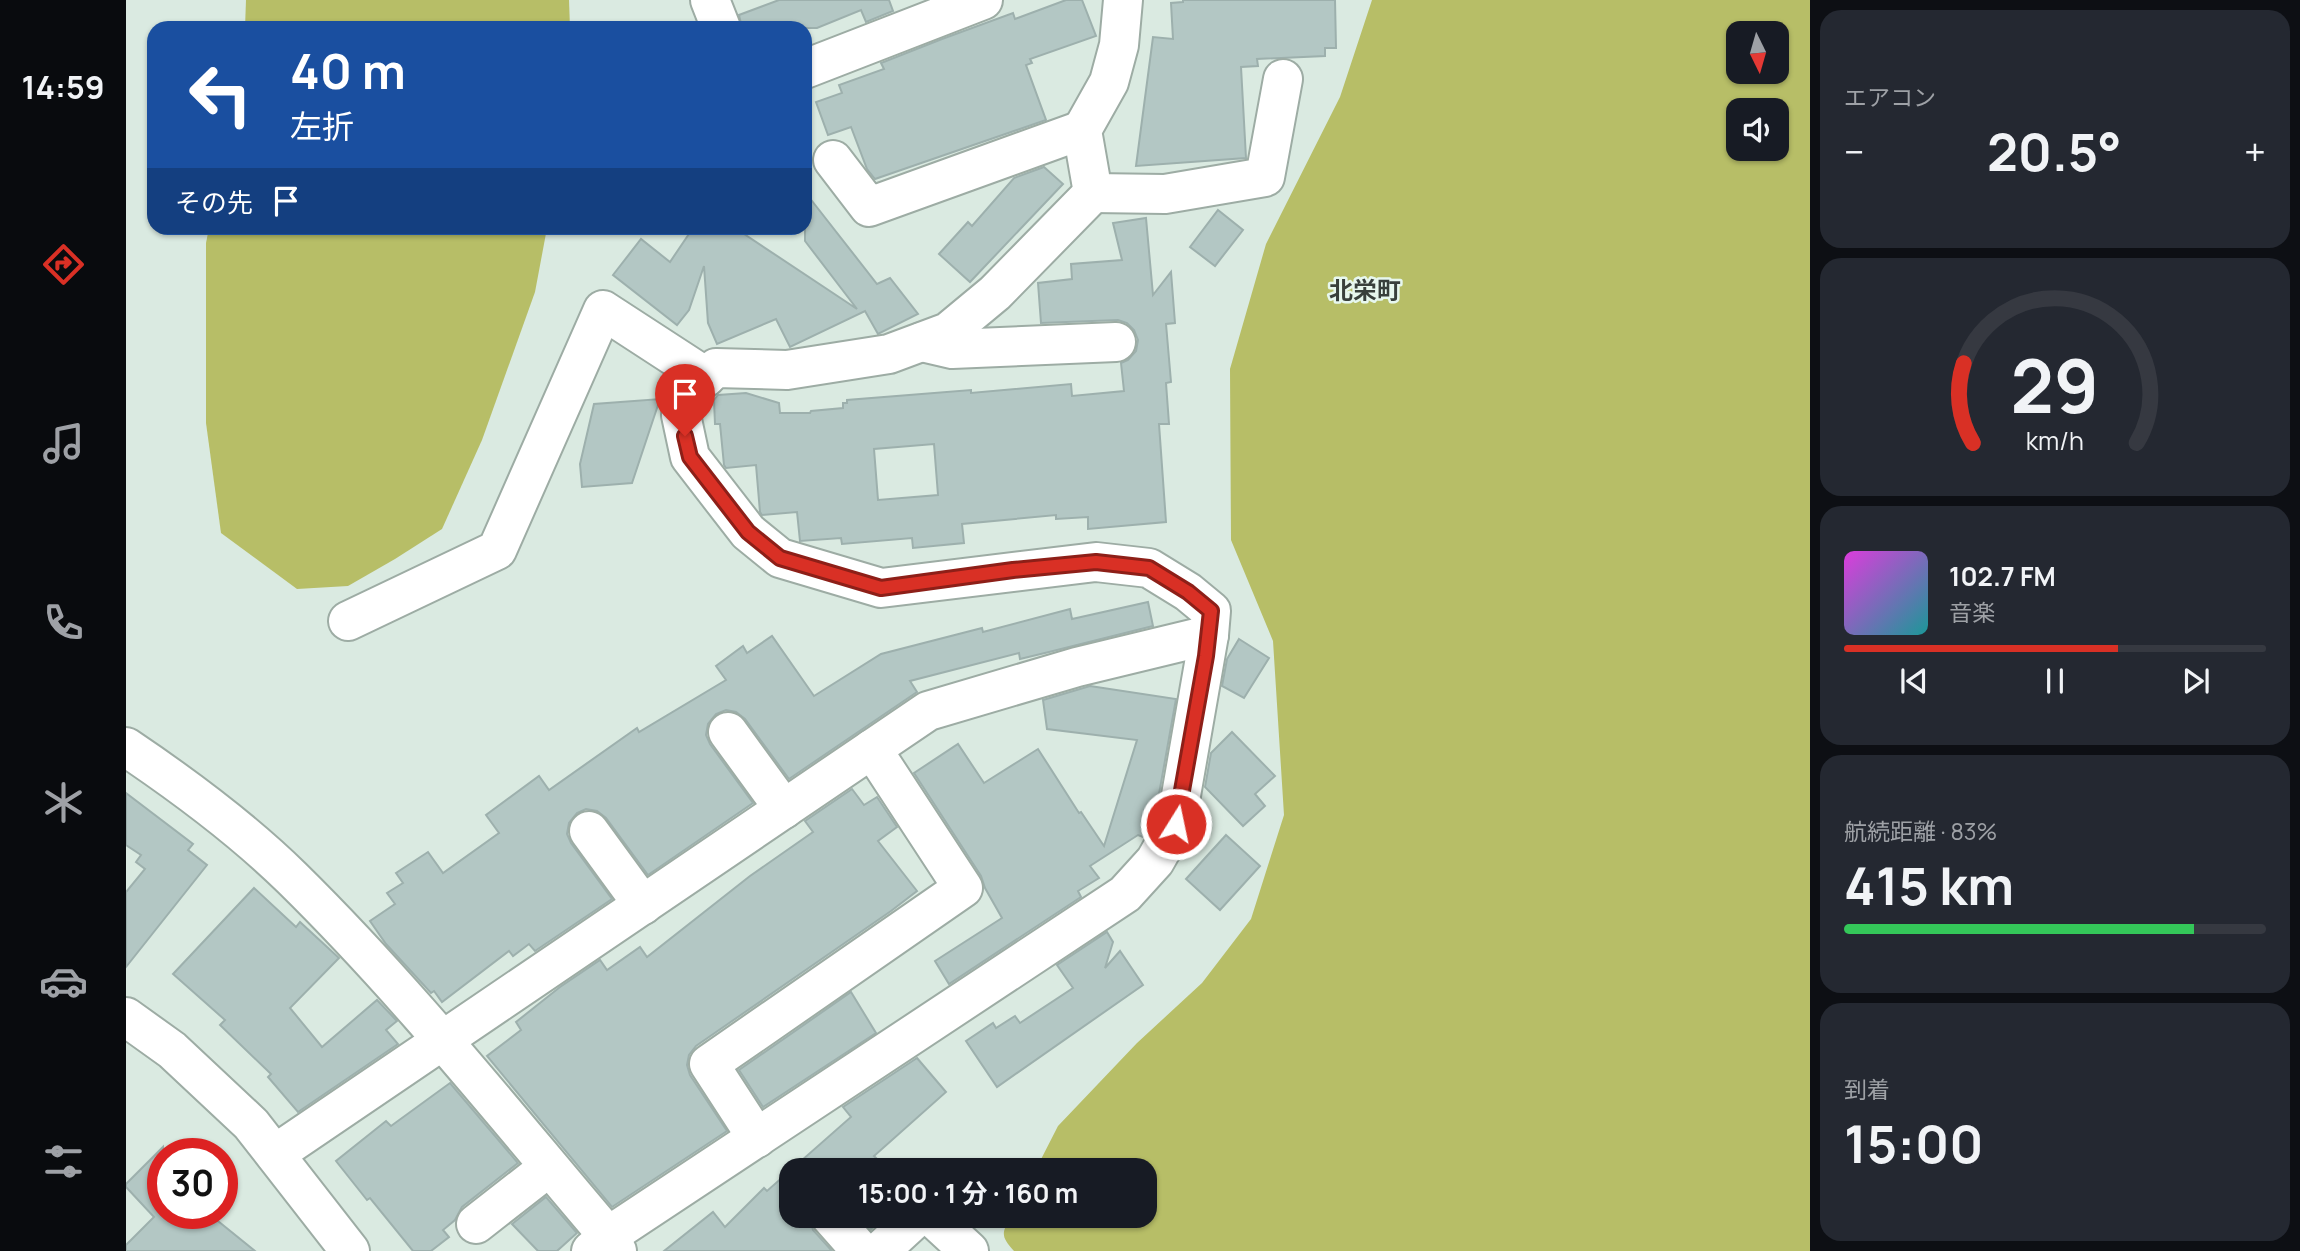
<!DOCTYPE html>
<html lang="ja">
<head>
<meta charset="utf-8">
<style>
	:root { --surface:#171b24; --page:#242831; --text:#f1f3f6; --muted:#9ea1a6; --line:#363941; --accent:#d93025 }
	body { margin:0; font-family:Manrope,"Noto Sans JP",sans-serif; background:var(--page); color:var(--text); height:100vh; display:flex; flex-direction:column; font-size:26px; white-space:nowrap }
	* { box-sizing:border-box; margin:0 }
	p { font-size:23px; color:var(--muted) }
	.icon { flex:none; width:38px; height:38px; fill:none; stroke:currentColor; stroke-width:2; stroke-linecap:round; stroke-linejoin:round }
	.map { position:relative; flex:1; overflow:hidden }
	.drawer { display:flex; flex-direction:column; gap:10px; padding:10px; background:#0d0f14; width:490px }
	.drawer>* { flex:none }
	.hud { position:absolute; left:21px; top:21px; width:665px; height:214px; border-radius:21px; box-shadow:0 2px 5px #0004; background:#1a4fa0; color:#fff; overflow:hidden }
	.needle { width:46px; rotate:175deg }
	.fabs { position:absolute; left:1600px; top:21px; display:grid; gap:14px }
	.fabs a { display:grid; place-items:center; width:63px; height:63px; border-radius:14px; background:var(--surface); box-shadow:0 2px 5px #0004; font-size:35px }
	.speed { position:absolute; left:21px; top:1138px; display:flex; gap:14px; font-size:35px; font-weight:700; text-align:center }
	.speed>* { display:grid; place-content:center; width:91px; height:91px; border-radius:50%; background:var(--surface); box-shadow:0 2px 5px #0004; line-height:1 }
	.speed .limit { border:10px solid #d22; background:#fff; color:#111 }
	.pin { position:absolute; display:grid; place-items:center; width:60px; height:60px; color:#fff; margin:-72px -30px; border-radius:50% 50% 50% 0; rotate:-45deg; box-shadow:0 0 7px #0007 }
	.pin .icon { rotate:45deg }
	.me { position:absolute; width:77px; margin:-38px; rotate:10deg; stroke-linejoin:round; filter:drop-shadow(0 0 5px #0008) }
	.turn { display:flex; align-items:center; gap:24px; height:147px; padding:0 28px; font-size:32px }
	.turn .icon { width:91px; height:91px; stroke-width:2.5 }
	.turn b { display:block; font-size:49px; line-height:60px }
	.then { display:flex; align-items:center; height:66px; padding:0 28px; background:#0003; gap:14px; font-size:26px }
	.big { font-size:52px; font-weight:700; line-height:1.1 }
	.drawer .widget { flex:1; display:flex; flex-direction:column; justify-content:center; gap:10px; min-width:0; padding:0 24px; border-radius:21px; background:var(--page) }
	.drawer .dial { align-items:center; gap:0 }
	.dial svg { height:182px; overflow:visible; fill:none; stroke:var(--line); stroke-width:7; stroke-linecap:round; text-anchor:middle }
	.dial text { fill:var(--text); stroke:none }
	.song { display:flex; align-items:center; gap:21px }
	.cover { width:84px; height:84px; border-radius:10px; background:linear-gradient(135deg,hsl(300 70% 55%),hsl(180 70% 35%)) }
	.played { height:7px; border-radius:4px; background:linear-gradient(90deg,var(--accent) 65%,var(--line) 65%) }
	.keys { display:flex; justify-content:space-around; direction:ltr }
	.heat { display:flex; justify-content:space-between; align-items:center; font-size:38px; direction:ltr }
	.charge { height:10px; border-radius:5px; background:linear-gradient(90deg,#34c759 83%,var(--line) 0) }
	.trip { position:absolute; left:653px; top:1158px; width:378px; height:70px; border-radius:21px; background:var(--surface); box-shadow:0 2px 5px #0004; font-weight:700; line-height:70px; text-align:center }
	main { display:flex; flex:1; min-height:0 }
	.tabs { display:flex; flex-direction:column; width:126px; justify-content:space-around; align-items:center; background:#090b0e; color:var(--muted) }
	.tabs .icon { width:49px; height:49px }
	.tabs .selected { color:var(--accent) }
	.tabs b { font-size:32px; color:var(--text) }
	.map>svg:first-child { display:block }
	.forest { fill:#b7be67; fill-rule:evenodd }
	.building { fill:#b3c7c4; stroke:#9db0ad; stroke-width:2; fill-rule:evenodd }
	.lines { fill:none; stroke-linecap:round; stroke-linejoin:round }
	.minor-casing { stroke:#9daca4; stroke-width:42 }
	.tertiary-casing { stroke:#9daca4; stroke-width:42 }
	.minor { stroke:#fff; stroke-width:38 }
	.tertiary { stroke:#fff; stroke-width:38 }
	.route-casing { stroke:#8d1f18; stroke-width:18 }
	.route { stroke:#d93025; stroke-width:12 }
	.labels { text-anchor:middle; stroke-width:5; stroke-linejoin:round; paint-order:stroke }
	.quarter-label { font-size:24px; font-weight:bold; fill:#383f3b; stroke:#e7f7ee }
</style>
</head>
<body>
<main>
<nav class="tabs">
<b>14:59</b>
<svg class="icon selected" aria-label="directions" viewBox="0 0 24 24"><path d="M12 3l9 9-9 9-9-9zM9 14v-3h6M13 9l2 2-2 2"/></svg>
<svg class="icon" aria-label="music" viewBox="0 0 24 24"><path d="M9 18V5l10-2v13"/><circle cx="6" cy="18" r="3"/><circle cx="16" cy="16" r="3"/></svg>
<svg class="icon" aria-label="phone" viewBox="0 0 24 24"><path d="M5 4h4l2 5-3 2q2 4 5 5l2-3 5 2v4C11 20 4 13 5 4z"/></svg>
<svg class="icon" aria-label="climate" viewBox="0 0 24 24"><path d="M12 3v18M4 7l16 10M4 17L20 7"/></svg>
<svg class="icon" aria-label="car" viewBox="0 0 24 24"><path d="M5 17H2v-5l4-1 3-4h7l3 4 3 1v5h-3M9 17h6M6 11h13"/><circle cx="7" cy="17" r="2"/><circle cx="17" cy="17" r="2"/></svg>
<svg class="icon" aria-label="filters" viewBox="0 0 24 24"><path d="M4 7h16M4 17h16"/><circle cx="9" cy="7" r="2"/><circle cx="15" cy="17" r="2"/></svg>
</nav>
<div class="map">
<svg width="1684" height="1251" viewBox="0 0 1684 1251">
	<rect width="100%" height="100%" fill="#daeae1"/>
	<!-- forest -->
	<g class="forest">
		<path d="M 120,0 L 443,0 L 444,28 L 119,28 Z"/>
		<path d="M 1246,0 L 1684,0 L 1684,1251 L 888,1251 C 875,1236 875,1234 885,1216 L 1018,1216 L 1018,1171 L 909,1171 L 932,1126 L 1011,1043 L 1076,983 L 1125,919 L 1158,815 L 1147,641 L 1105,540 L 1104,369 L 1140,244 L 1214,97 ZM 1612,33 L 1650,33 L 1650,72 L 1612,72 ZM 1650,110 L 1650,149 L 1612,149 L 1612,110 Z"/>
		<path d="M 83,228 L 421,228 L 409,292 L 356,440 L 316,529 L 269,559 L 222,586 L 171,589 L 95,533 L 80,423 L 80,243 Z"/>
	</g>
	<!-- building -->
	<g class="building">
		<path d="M 653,0 L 763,0 L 767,11 L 740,22 L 735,10 L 691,28 L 616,28 L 613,15 Z"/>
		<path d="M 940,0 L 956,0 L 970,36 L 904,59 L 906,63 L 900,65 L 920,120 L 749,179 L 741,169 L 725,127 L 702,135 L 690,102 L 716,93 L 713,85 L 758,69 L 755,63 L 816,39 L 887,13 L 889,19 Z"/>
		<path d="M 1057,0 L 1209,0 L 1210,48 L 1199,48 L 1199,56 L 1131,59 L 1132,66 L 1115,67 L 1120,158 L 1010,166 L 1027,37 L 1047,39 L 1045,3 L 1057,2 Z"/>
		<path d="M 918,167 L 937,184 L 844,282 L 813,254 L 842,222 L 846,226 L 888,178 Z"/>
		<path d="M 679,192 L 751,284 L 764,278 L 792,314 L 752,334 L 739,311 L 664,347 L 650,319 L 591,344 L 582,323 L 578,266 L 563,310 L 551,325 L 487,275 L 515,239 L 544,262 L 567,228 L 609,228 L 731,309 L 679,241 Z"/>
		<path d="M 1092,210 L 1117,230 L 1089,266 L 1064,247 Z"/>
		<path d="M 1020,218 L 1027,295 L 1045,272 L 1049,323 L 1040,324 L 1045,382 L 1040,383 L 1043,424 L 1033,424 L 1040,522 L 962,529 L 962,517 L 930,519 L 930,515 L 836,524 L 838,543 L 787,548 L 786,538 L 716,544 L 715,538 L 674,541 L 671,512 L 636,515 L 634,512 L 630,465 L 600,468 L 598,465 L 594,424 L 589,424 L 588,400 L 592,395 L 620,393 L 653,403 L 654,413 L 684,413 L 685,411 L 717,408 L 717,403 L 721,403 L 721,400 L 845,390 L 845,393 L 945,384 L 946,396 L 998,391 L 995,363 L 1002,360 L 1010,351 L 1012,340 L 1008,330 L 1001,323 L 992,320 L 915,323 L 912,283 L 946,279 L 945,264 L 996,260 L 987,223 ZM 808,444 L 812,495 L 752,500 L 748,449 Z"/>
		<path d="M 534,399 L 506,483 L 456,487 L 454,464 L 468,404 Z"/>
		<path d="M 1022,602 L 1027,626 L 923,652 L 894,659 L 893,653 L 784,681 L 791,692 L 663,779 L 619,719 L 610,712 L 600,710 L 590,714 L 582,724 L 580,735 L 584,744 L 627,803 L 522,875 L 480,818 L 471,811 L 460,809 L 451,813 L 443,823 L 441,834 L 445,843 L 486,899 L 409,951 L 403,944 L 387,956 L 383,951 L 316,1002 L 308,991 L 305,993 L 260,944 L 244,921 L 269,904 L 261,893 L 277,883 L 270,873 L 302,852 L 317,873 L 373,833 L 360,815 L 413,776 L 423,790 L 511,728 L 513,732 L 600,680 L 590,666 L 617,646 L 621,653 L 646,636 L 688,696 L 755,654 L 856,628 L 857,632 L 944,609 L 946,619 Z"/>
		<path d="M 1113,639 L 1143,658 L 1118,698 L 1096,686 L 1101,659 Z"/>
		<path d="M 964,686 L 1050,699 L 1033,794 L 1022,828 L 1017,837 L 1012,835 L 964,866 L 973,878 L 952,891 L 955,897 L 823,984 L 809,961 L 876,918 L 859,888 L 855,876 L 788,773 L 832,744 L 858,783 L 912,749 L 953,813 L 955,812 L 978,846 L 1011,740 L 921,729 L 917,700 Z"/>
		<path d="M 1106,732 L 1149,776 L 1129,794 L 1139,806 L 1117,826 L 1079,787 L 1085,753 Z"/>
		<path d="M 726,789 L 738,805 L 751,797 L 771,827 L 752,841 L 791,891 L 765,911 L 570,1046 L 563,1055 L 561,1065 L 564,1075 L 601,1131 L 486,1207 L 361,1056 L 395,1030 L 390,1022 L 434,987 L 474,960 L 481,970 L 514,947 L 521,957 L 624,876 L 687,832 L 679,821 Z"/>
		<path d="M 0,793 L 67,844 L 62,850 L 81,865 L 0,967 L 0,892 L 19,869 L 10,862 L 15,855 L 0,845 Z"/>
		<path d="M 1100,835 L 1134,866 L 1094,910 L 1060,879 Z"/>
		<path d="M 128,888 L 170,927 L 174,922 L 213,958 L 164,1008 L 196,1047 L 251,1000 L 271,1021 L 260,1030 L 272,1044 L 172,1112 L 142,1077 L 145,1074 L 94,1025 L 99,1020 L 47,974 Z"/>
		<path d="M 981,932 L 987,942 L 979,968 L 994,951 L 1017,985 L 871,1087 L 840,1041 L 867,1023 L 870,1028 L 889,1016 L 894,1023 L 947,988 L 931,965 Z"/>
		<path d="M 725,992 L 750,1033 L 637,1107 L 613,1070 Z"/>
		<path d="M 791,1058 L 820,1092 L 748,1156 L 763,1171 L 665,1171 L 665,1216 L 683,1216 L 687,1230 L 706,1251 L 538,1251 L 587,1212 L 599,1227 L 638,1188 L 641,1191 L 725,1117 L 717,1107 Z"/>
		<path d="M 324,1083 L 392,1163 L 336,1207 L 329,1220 L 317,1230 L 323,1237 L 305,1251 L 287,1251 L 244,1198 L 241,1200 L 210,1161 L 260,1121 L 265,1126 Z"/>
		<path d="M 37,1147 L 37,1213 L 82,1213 L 129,1251 L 0,1251 L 0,1245 L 28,1217 L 0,1187 L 0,1184 Z"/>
		<path d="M 420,1197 L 451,1233 L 431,1251 L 412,1251 L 386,1224 Z"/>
		<path d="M 733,1216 L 759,1216 L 745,1229 Z"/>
	</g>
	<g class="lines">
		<defs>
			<g id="minor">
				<path d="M 584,0 L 595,28"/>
				<path d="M 679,69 L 857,0"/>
				<path d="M 707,160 L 743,207 L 956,130"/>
				<path d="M 967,193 L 1039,194 L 1139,177 L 1157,79"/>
				<path d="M 796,342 L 826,349 L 990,342"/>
				<path d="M 222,621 L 371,550 L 477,310 L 580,377"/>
				<path d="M 602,732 L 658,809"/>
				<path d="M 0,747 C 58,786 116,829 166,878 C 280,990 379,1115 482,1236 L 491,1251"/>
				<path d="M 463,831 L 517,905"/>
				<path d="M 631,1138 L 583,1064 L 837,888 L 746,749"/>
				<path d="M 149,1154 L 802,711 L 951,667 L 1083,635"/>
				<path d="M 704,1216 L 735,1251"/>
				<path d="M 805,1216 L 843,1251"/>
				<path d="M 350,1224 L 423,1167"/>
				<path d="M 465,1251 L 482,1236 L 999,894 L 1029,861 L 1050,824 L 1083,635 L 1085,611 L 1062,592 L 1023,568 L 970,562 L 755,588 L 654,558 L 622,532 L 564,457 L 555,415 L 571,384 L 590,368 L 661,370 L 763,354 L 822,332 L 869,293 L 967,193 L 956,130 L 983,82 L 993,45 L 997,0"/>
				<path d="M 754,1251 L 792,1216"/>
			</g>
			<path id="tertiary" d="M 0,1017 L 46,1050 L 125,1124 L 224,1251"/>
		</defs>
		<!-- minor casing -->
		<use href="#minor" class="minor-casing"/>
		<!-- tertiary casing -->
		<use href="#tertiary" class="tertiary-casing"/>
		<!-- minor -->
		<use href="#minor" class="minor"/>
		<!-- tertiary -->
		<use href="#tertiary" class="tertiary"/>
	</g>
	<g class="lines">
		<defs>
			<path id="route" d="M 559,436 L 564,457 L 622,532 L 654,558 L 755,588 L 887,570 L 970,562 L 1023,568 L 1062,592 L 1085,611 L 1080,656 L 1050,824"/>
		</defs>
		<!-- route casing -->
		<use href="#route" class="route-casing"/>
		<!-- route -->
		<use href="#route" class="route"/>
	</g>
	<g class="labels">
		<!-- quarter labels -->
		<g class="quarter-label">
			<text x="1239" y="299">北栄町</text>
		</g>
	</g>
</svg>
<div class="fabs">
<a><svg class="needle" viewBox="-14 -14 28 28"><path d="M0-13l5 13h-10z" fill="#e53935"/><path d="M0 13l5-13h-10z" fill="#9ea1a6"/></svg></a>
<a><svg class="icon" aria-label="sound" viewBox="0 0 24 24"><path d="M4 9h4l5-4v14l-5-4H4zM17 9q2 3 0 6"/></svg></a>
</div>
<div class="speed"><div class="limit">30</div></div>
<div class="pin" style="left:559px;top:436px;background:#d93025"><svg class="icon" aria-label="arrive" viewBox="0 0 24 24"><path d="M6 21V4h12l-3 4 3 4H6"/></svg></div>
<svg class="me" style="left:1050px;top:824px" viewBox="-20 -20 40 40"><circle r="17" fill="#d93025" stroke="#fff" stroke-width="3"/><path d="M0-11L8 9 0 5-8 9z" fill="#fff"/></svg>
<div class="trip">15:00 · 1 分 · 160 m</div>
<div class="hud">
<div class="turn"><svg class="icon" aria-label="left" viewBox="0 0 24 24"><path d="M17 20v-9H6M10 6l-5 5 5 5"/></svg><div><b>40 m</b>左折</div></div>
<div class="then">その先<svg class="icon" aria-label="arrive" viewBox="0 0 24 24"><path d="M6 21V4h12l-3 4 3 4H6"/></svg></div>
</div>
</div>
<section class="drawer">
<div class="widget"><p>エアコン</p>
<div class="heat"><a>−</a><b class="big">20.5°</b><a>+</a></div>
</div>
<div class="widget dial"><svg viewBox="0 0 100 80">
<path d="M14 69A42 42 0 1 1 86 69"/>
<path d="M14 69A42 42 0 0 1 10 34" stroke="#d93025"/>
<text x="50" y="56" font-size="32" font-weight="700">29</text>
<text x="50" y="72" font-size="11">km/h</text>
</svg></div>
<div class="widget">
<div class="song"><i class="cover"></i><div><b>102.7 FM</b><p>音楽</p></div></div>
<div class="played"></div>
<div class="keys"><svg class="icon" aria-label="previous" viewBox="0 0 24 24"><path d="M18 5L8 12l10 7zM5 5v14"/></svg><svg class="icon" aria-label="pause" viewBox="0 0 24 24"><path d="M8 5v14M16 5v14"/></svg><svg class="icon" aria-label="next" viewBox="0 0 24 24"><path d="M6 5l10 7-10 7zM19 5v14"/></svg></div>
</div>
<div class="widget"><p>航続距離 · 83%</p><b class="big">415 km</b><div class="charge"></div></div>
<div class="widget"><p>到着</p><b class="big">15:00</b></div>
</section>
</main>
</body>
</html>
